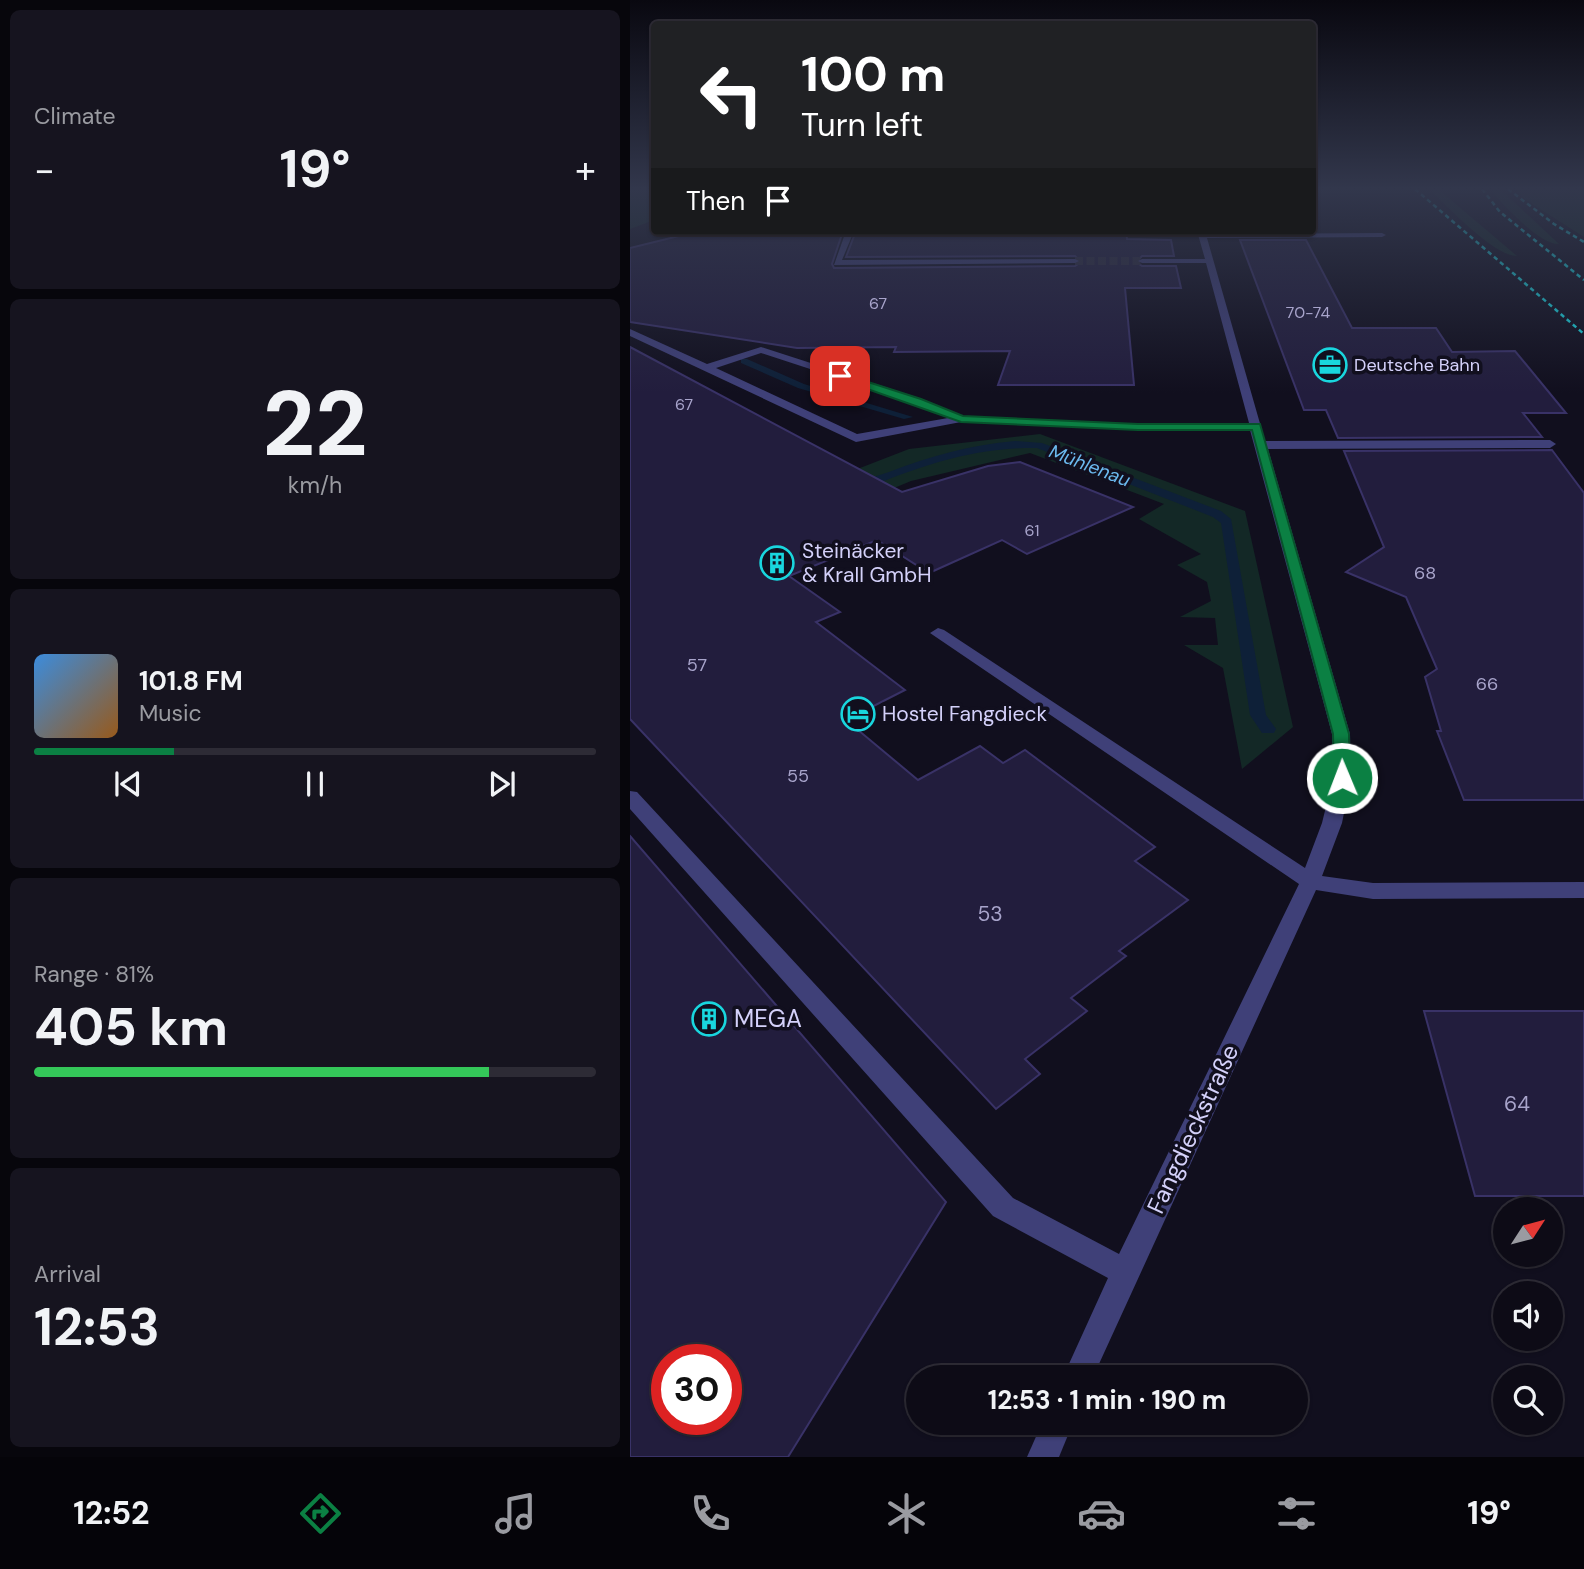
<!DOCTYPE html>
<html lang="en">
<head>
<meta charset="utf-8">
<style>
	:root { --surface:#0d0b16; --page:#16141f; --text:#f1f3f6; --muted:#9a9ba1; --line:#2d2b35; --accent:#0b8043 }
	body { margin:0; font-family:"DM Sans",sans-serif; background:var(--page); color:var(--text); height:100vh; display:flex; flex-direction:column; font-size:26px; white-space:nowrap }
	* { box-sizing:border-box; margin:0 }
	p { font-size:23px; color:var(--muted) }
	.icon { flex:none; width:38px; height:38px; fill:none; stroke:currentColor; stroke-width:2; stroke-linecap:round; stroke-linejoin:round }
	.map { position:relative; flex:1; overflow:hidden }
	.sheet { display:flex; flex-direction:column; gap:10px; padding:10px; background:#07060c; width:630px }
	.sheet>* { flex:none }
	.guide { position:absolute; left:21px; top:21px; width:665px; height:214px; border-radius:7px; box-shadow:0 2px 5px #0004,0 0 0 2px var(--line); background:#202124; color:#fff; overflow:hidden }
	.needle { width:46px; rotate:54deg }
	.fabs { position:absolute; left:863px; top:1197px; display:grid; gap:14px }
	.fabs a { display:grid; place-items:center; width:70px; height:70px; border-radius:50%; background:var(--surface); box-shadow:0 2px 5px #0004,0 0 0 2px var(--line); font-size:35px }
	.speed { position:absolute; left:21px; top:1344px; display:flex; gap:14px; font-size:35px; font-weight:700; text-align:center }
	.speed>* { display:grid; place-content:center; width:91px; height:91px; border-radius:50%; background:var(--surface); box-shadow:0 2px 5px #0004,0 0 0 2px var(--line); line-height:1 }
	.speed .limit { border:10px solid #d22; background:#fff; color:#111 }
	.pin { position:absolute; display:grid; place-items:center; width:60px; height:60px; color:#fff; margin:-30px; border-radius:14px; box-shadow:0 4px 10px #0006 }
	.me { position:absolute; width:77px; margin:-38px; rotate:359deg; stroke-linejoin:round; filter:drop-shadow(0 0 5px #0008) }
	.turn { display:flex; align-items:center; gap:24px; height:147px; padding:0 35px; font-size:32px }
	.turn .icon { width:91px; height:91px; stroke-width:2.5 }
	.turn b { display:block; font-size:49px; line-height:60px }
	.then { display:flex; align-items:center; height:66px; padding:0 35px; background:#0003; gap:14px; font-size:26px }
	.big { font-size:52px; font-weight:700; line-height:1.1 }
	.sheet .card { flex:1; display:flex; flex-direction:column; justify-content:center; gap:10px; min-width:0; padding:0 24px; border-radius:10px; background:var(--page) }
	.sheet .dial { align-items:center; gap:0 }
	.dial b { font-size:91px; line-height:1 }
	.song { display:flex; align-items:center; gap:21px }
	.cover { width:84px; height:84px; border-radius:10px; background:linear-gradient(135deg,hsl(210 70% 55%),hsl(30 70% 35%)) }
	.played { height:7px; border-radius:4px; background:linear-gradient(90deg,var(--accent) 25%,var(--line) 25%) }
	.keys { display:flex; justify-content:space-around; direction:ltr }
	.heat { display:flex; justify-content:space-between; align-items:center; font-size:38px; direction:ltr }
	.charge { height:10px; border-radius:5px; background:linear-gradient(90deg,#34c759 81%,var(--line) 0) }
	.trip { position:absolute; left:276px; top:1365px; width:402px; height:70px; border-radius:35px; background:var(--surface); box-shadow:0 2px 5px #0004,0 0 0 2px var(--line); font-weight:700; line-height:70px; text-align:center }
	.tab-bar { display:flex; height:112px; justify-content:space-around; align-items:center; background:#050409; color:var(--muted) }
	.tab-bar .icon { width:49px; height:49px }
	.tab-bar .on { color:var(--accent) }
	.tab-bar b { font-size:32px; color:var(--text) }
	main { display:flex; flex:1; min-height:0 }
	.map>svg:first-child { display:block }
	.green { fill:#132826 }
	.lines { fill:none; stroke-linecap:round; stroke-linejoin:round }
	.stream { fill:#0e2038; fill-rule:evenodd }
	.building { fill:#221d3d; stroke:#393267; stroke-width:2; fill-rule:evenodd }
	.minor-tunnel { stroke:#2e2c3f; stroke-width:8; stroke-dasharray:8 3.5; stroke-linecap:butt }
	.minor { fill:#3f4078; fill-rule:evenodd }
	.rail { stroke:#19d6de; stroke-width:2.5; stroke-dasharray:4.5 3.5; stroke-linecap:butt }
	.route { fill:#0b8043; stroke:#07532c; stroke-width:2 }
	.labels { text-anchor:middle; stroke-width:7; stroke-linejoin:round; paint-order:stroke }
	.far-number-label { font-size:16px; fill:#a8a4cb }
	.far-poi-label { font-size:18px; fill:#d4d1fa; stroke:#110f1e; text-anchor:start }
	.number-label { font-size:18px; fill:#a8a4cb }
	.far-water-label { font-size:19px; font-style:italic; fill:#6bb9ee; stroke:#110f1e }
	.poi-label { font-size:21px; fill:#d4d1fa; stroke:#110f1e; text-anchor:start }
	.near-number-label { font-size:21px; fill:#a8a4cb }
	.near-poi-label { font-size:24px; fill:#d4d1fa; stroke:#110f1e; text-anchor:start }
	.near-street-label { font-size:24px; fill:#d4d1fa; stroke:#110f1e }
</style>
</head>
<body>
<main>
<section class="sheet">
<div class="card"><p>Climate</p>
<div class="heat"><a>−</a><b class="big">19°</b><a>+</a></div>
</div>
<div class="card dial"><b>22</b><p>km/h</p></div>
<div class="card">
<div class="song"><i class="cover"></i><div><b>101.8 FM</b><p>Music</p></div></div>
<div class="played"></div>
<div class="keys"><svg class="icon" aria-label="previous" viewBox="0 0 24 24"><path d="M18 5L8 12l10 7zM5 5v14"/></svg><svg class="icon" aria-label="pause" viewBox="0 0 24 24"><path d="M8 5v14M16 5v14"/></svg><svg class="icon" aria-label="next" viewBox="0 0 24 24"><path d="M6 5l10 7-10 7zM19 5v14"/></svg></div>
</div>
<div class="card"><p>Range · 81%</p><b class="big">405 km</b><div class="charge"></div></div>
<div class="card"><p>Arrival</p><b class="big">12:53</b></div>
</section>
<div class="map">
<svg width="954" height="1457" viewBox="0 0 954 1457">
	<rect width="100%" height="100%" fill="#110f1e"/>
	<!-- green -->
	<g class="green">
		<path d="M 0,189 L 24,189 L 24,220 L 0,229 Z"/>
		<path d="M 799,189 L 808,189 L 887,256 C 864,256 817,206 799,189 Z"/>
		<path d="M 860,189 L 870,189 L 929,244 C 910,245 872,204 860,189 Z"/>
		<path d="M 884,189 L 954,189 L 954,237 L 893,198 Z"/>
		<path d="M 410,434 L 615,511 L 663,727 L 612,769 L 593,668 L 554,645 L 588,645 L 585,618 L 550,617 L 581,601 L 577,582 L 547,565 L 571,554 L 509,519 L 534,504 L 400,453 L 281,481 L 0,598 L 0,557 L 279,449 Z"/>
	</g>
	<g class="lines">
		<!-- stream -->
		<g class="stream">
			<path d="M 111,359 L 117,359 L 174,384 L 283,417 L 274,419 L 168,388 L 111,363 Z"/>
			<path d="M 385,441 L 412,443 L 591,511 L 601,519 L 636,715 L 646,729 L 644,733 L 632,733 L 620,715 L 591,523 L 583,517 L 407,448 C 345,447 290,466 234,489 L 224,487 C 233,479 247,476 259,472 C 300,456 341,445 385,441 Z"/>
		</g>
	</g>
	<!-- building -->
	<g class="building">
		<path d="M 69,231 L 213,231 L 202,264 L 204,268 L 445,266 L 451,262 L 445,256 L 216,257 L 226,231 L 496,231 L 497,239 L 541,240 L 544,256 L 512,256 L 506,262 L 512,266 L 546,266 L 551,288 L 495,288 L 504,385 L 368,385 L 380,351 L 264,352 L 266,347 L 167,348 L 0,322 L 0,248 Z"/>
		<path d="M 610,240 L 676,240 L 722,328 L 806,328 L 822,352 L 885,351 L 936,413 L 893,413 L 912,437 L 708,438 L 696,410 L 674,410 Z"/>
		<path d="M 0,347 L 272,492 L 358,466 L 390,462 L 503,507 L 397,554 L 372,540 L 299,573 L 247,540 L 159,576 L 210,612 L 186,622 L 275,690 L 216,720 L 288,780 L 350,746 L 373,763 L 395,750 L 525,847 L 505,861 L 558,900 L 489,951 L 496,956 L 441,998 L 457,1011 L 395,1059 L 410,1074 L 366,1109 L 0,719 Z"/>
		<path d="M 922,450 L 954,493 L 954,800 L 834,800 L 807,731 L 811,731 L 795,677 L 807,669 L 776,597 L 716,572 L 754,547 L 714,451 Z"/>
		<path d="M 0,836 L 316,1202 L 158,1457 L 0,1457 ZM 37,1360 L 96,1360 L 96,1419 L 37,1419 Z"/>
		<path d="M 794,1011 L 954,1011 L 954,1196 L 845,1196 Z"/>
	</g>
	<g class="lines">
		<!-- minor-tunnel -->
		<path class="minor-tunnel" d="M 445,261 L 512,261"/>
		<!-- minor -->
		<g class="minor">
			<path d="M 216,231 L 224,231 L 212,260 L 445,259 L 449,261 L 445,263 L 204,265 Z"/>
			<path d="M 567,231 L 575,231 L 576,234 L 752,233 L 756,235 L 752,237 L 577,238 L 635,441 L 920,440 L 926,444 L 920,448 L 638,449 L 720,734 L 721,778 L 712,823 L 692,876 L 743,883 L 954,882 L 954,898 L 743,899 L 686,890 L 463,1377 L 433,1377 L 478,1278 L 363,1216 L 0,809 L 0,791 L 7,792 L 383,1198 L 489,1254 L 669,884 L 300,633 L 308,628 L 314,630 L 675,868 L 692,823 L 703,778 L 702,734 L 620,430 L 508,430 L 331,422 L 226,442 L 0,336 L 0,329 L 77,364 L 131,347 L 292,399 L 333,416 L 508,424 L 619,423 L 576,263 L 512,263 L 508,261 L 512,259 L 575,259 ZM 131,353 L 284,403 L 318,418 L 227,434 L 86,368 Z"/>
			<path d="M 412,1423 L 443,1423 L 429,1457 L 397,1457 Z"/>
		</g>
		<!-- rail -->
		<g class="rail">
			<path d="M 785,189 L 954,334"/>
			<path d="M 852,189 L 870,212 L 954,280"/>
			<path d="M 878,189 L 924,224 L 954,242"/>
		</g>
	</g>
	<!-- sky -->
	<linearGradient id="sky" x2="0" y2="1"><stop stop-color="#090810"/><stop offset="0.48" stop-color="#32374c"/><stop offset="1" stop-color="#32374c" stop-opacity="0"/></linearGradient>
	<rect width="954" height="393" fill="url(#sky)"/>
	<!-- route -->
	<path class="route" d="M 210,373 L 291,399 L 333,416 L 508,424 L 630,424 L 719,734 L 720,778 L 718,781 L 712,783 L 704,778 L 703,734 L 622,430 L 508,430 L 331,422 L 206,378 L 206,374 Z"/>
	<!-- icons -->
	<defs>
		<symbol id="office-ring" viewBox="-11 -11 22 22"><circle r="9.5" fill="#110f1e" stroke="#19d6de" stroke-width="1.5"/><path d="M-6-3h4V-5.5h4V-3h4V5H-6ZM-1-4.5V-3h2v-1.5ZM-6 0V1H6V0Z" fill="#19d6de"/></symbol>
		<symbol id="building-ring" viewBox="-11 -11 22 22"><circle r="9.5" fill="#110f1e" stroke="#19d6de" stroke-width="1.5"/><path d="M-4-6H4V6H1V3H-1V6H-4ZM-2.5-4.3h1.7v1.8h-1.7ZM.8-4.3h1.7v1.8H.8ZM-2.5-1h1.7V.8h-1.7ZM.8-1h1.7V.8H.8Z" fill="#19d6de"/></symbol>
		<symbol id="hotel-ring" viewBox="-11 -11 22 22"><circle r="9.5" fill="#110f1e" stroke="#19d6de" stroke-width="1.5"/><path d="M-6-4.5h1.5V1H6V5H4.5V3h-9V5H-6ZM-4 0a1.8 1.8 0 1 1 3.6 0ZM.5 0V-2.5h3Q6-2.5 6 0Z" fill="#19d6de"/></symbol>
	</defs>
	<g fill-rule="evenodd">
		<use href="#office-ring" x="681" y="346" width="38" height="38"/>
		<use href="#building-ring" x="128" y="544" width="38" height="38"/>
		<use href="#hotel-ring" x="209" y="695" width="38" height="38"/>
		<use href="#building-ring" x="60" y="1000" width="38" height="38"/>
	</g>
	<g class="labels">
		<!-- far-number labels -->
		<g class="far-number-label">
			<text x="248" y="309">67</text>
			<text x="678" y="318">70-74</text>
			<text x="54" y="410">67</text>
			<text x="402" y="536">61</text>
		</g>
		<!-- far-poi labels -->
		<g class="far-poi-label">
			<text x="724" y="371">Deutsche Bahn</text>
		</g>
		<!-- number labels -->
		<g class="number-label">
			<text x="795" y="579">68</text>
			<text x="67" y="671">57</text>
			<text x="857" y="690">66</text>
			<text x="168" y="782">55</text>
		</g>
		<!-- far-water labels -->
		<g class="far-water-label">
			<text transform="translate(460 465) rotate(21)" y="7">Mühlenau</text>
		</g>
		<!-- poi labels -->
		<g class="poi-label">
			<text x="172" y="558">Steinäcker<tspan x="172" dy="24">&amp; Krall GmbH</tspan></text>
			<text x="252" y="721">Hostel Fangdieck</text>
		</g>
		<!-- near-number labels -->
		<g class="near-number-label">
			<text x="360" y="921">53</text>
			<text x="887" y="1111">64</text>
		</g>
		<!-- near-poi labels -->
		<g class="near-poi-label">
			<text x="104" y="1027">MEGA</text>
		</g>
		<!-- near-street labels -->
		<g class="near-street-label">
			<text transform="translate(563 1129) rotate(-65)" y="8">Fangdieckstraße</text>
		</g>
	</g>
</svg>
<div class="fabs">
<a><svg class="needle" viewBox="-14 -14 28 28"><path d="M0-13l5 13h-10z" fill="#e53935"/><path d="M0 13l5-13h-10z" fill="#9a9ba1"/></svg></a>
<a><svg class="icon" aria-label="sound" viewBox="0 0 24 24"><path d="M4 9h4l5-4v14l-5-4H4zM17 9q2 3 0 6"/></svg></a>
<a><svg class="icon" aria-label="search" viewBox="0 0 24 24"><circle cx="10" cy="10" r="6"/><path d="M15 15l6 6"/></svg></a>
</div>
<div class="speed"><div class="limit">30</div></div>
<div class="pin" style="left:210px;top:376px;background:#d93025"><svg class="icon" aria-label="arrive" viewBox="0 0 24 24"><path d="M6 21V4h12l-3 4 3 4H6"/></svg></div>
<svg class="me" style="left:712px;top:778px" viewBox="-20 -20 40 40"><circle r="17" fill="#0b8043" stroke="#fff" stroke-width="3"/><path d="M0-11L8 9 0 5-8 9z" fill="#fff"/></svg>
<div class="trip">12:53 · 1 min · 190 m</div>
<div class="guide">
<div class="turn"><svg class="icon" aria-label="left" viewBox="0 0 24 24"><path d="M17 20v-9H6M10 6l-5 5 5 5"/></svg><div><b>100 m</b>Turn left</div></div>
<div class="then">Then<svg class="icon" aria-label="arrive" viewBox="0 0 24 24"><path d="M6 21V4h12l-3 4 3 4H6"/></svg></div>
</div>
</div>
</main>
<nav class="tab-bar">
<b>12:52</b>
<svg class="icon on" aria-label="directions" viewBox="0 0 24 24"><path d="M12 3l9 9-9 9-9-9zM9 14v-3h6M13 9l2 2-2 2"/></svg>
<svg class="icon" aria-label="music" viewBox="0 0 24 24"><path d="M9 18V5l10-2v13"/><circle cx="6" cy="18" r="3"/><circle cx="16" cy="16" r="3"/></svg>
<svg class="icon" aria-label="phone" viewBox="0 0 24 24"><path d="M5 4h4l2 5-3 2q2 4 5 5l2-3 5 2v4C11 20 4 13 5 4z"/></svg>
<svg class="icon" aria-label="climate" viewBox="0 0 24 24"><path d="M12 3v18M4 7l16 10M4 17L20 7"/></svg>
<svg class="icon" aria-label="car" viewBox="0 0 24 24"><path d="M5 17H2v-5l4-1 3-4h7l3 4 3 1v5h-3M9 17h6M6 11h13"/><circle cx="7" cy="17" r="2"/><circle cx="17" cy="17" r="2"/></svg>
<svg class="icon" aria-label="filters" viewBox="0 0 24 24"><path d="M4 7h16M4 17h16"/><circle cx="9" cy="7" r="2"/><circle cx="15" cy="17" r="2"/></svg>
<b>19°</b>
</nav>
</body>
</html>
